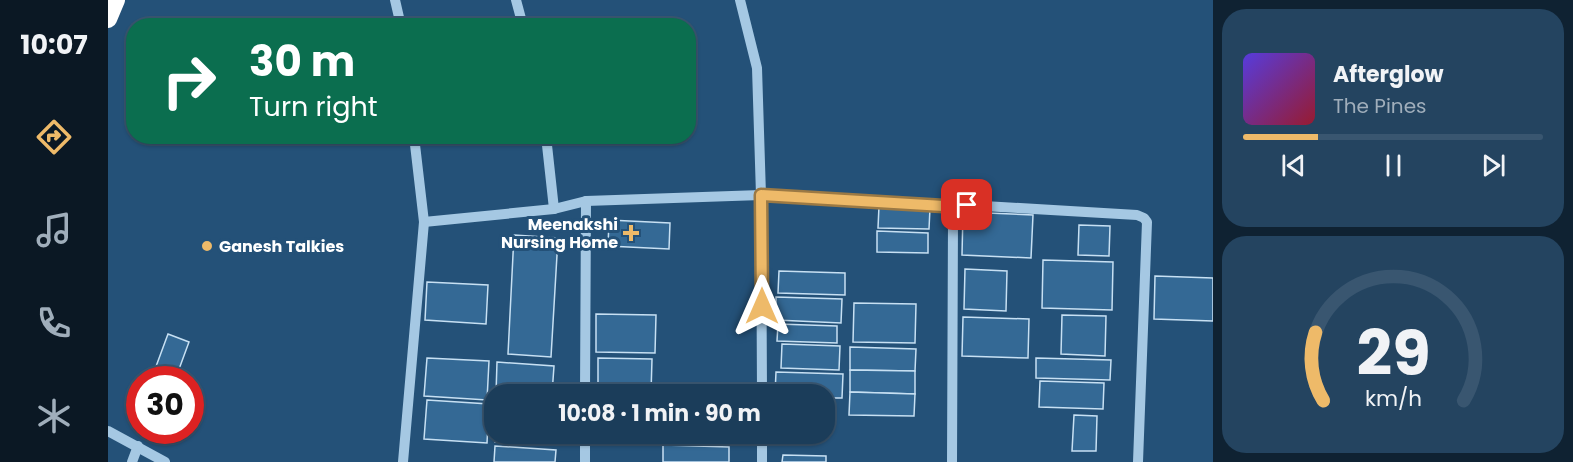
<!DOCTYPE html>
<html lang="en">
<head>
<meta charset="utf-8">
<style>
	:root { --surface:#1b3d5a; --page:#244460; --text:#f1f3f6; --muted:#a0aebb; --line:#395670; --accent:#eeba69 }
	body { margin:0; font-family:Poppins,sans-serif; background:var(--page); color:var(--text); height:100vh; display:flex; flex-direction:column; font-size:22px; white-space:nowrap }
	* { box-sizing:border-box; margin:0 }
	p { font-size:20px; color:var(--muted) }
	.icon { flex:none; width:33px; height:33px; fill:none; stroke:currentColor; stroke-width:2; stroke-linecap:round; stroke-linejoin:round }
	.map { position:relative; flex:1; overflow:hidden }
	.details { display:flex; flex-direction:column; gap:9px; padding:9px; background:#0f2232; width:360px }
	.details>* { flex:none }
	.banner { position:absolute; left:18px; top:18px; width:570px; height:126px; border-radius:24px; box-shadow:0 2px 4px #0004,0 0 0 2px var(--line); background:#0b6e4f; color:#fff; overflow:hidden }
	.speed { position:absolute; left:18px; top:366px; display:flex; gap:12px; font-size:30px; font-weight:700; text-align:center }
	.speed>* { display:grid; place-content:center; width:78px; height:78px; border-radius:50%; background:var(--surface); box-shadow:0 2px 4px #0004,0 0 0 2px var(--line); line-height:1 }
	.speed .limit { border:9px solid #d22; background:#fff; color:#111 }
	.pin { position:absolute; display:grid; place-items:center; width:51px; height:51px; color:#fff; margin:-26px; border-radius:12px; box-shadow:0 3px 9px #0006 }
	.me { position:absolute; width:66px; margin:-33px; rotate:0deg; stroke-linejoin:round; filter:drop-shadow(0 0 4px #0008) }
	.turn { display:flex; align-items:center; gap:21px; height:126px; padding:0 24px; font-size:27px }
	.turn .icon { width:78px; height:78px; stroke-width:2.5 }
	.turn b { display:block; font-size:42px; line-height:51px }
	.details .widget { flex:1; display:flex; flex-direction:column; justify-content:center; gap:9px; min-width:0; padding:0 21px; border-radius:24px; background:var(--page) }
	.details .dial { align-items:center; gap:0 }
	.dial svg { height:156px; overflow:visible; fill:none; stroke:var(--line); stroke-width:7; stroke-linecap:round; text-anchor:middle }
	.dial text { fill:var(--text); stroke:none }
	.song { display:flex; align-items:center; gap:18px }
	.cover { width:72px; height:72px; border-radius:9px; background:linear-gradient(135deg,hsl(250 70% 55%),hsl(350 70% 35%)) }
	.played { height:6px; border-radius:3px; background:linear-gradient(90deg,var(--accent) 25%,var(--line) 25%) }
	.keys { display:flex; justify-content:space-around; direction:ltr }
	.trip { position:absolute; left:376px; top:384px; width:351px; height:60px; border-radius:24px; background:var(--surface); box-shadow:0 2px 4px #0004,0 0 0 2px var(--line); font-weight:700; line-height:60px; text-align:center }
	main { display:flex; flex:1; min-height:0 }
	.menu { display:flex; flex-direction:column; width:108px; justify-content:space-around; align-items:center; background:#0b1824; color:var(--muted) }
	.menu .icon { width:42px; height:42px }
	.menu .current { color:var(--accent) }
	.menu b { font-size:27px; color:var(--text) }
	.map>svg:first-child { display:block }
	.building { fill:#346995; stroke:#c7e0f3; stroke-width:1.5 }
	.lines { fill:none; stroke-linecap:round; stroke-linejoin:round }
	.minor { stroke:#a5c8e3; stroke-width:10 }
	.highway { stroke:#fff; stroke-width:18 }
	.route-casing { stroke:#9b7944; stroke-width:15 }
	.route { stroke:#eeba69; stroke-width:10 }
	.poi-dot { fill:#eeba69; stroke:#245178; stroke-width:2 }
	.labels { text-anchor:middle; stroke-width:6; stroke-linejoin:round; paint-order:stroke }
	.poi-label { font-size:16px; font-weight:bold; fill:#fff; stroke:#245178; text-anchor:end }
</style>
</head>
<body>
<main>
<nav class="menu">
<b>10:07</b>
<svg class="icon current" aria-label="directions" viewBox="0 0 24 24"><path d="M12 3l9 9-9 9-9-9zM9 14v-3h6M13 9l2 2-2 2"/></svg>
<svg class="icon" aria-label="music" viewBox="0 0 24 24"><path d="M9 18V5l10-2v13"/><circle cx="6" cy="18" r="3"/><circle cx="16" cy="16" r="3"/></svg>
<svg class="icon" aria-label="phone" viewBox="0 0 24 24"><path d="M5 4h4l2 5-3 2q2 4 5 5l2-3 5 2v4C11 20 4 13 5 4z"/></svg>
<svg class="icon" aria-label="climate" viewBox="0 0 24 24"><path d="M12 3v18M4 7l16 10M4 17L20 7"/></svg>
</nav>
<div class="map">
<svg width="1105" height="462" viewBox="0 0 1105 462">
	<rect width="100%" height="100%" fill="#245178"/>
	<!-- building -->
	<g class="building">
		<path d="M 771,206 L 822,208 L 821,229 L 770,228 Z"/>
		<path d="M 855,212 L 925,215 L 923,258 L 854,255 Z"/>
		<path d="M 501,220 L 562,223 L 561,249 L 500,246 Z"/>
		<path d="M 971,225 L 1002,226 L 1001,256 L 970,255 Z"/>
		<path d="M 769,231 L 820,233 L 820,253 L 769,252 Z"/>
		<path d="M 406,235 L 450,238 L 443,357 L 400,354 Z"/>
		<path d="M 935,260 L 1005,262 L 1004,310 L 934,308 Z"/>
		<path d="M 857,269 L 899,271 L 898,311 L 856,309 Z"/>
		<path d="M 671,271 L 737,273 L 737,295 L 670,293 Z"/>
		<path d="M 1047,276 L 1105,278 L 1105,321 L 1046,319 Z"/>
		<path d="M 319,282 L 380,285 L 378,324 L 317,320 Z"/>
		<path d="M 668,297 L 734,299 L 733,323 L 668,320 Z"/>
		<path d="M 746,303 L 808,304 L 807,343 L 745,342 Z"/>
		<path d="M 488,314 L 548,315 L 547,353 L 488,352 Z"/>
		<path d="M 954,315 L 998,316 L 997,356 L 953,354 Z"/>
		<path d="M 855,317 L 921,319 L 920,358 L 854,356 Z"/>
		<path d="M 670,324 L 729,326 L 729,343 L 669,341 Z"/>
		<path d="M 60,334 L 81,342 L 67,380 L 43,380 Z"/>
		<path d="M 674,344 L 732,346 L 731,370 L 673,368 Z"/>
		<path d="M 742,347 L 808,349 L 807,371 L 742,370 Z"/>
		<path d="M 319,358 L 381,361 L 379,400 L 316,396 Z"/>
		<path d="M 490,358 L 544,359 L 543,393 L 490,392 Z"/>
		<path d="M 928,358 L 1003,360 L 1002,380 L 928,378 Z"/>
		<path d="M 389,362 L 446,366 L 444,394 L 388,394 Z"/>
		<path d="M 742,370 L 807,371 L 807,394 L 742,392 Z"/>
		<path d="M 668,372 L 735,374 L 734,398 L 717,398 L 717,394 L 667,394 Z"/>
		<path d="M 932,381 L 996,383 L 995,409 L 931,407 Z"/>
		<path d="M 742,392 L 807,394 L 806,416 L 741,415 Z"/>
		<path d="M 319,400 L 381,404 L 379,443 L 316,439 Z"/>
		<path d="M 966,415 L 989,416 L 988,451 L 964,451 Z"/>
		<path d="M 387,434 L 444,434 L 443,445 L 387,442 Z"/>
		<path d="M 667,434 L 711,434 L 711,442 L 666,441 Z"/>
		<path d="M 555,445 L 621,447 L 621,462 L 555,462 Z"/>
		<path d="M 387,446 L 448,450 L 447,462 L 386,462 Z"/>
		<path d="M 675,455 L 718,456 L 718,462 L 674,462 Z"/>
	</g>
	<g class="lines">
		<!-- minor -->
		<g class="minor">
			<path d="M 287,0 L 293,26"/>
			<path d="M 408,0 L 415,26"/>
			<path d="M 632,0 L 649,68 L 653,195 L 852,207"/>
			<path d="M 438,136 L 446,209"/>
			<path d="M 316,222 L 446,209 L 478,201 L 653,195 L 654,394"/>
			<path d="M 477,394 L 478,201"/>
			<path d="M 0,431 L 57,462"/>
			<path d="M 654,434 L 654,462"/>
			<path d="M 24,462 L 30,446"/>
			<path d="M 295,462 L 316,222 L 306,136"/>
			<path d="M 477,462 L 477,434"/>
			<path d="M 844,462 L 845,219 L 846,211 L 859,205 L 1029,215 L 1036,218 L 1039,222 L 1030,462"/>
		</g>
		<!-- highway -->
		<path class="highway" d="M 0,19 L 8,0"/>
	</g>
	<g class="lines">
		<defs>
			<path id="route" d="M 654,306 L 653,195 L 852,207 L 859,205"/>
		</defs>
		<!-- route casing -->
		<use href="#route" class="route-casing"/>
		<!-- route -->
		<use href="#route" class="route"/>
	</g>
	<!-- markers -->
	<g class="poi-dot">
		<path d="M520 224h6v6h6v6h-6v6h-6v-6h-6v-6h6z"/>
		<circle cx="99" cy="246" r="6"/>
	</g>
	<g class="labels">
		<!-- poi labels -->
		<g class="poi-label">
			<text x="510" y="230">Meenakshi<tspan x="510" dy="18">Nursing Home</tspan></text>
			<text x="111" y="252" text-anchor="start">Ganesh Talkies</text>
		</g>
	</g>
</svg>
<div class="speed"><div class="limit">30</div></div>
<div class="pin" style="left:859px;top:205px;background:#d93025"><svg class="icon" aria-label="arrive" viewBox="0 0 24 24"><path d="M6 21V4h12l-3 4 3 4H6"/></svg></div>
<svg class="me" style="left:654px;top:306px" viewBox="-20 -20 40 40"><path d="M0-17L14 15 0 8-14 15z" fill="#eeba69" stroke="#fff" stroke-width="4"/></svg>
<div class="trip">10:08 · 1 min · 90 m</div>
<div class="banner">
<div class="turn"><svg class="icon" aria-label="right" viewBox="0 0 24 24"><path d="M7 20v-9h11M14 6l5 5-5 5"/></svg><div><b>30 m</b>Turn right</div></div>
</div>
</div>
<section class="details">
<div class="widget">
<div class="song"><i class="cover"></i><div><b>Afterglow</b><p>The Pines</p></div></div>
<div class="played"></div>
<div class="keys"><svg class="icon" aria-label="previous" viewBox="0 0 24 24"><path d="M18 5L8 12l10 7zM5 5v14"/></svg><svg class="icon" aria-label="pause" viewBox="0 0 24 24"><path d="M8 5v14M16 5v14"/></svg><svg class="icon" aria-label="next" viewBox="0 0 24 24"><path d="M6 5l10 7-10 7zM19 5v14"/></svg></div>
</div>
<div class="widget dial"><svg viewBox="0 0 100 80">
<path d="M14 69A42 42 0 1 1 86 69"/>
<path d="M14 69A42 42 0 0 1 10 34" stroke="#eeba69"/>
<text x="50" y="56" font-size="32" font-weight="700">29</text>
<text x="50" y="72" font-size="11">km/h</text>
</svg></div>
</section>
</main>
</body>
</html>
